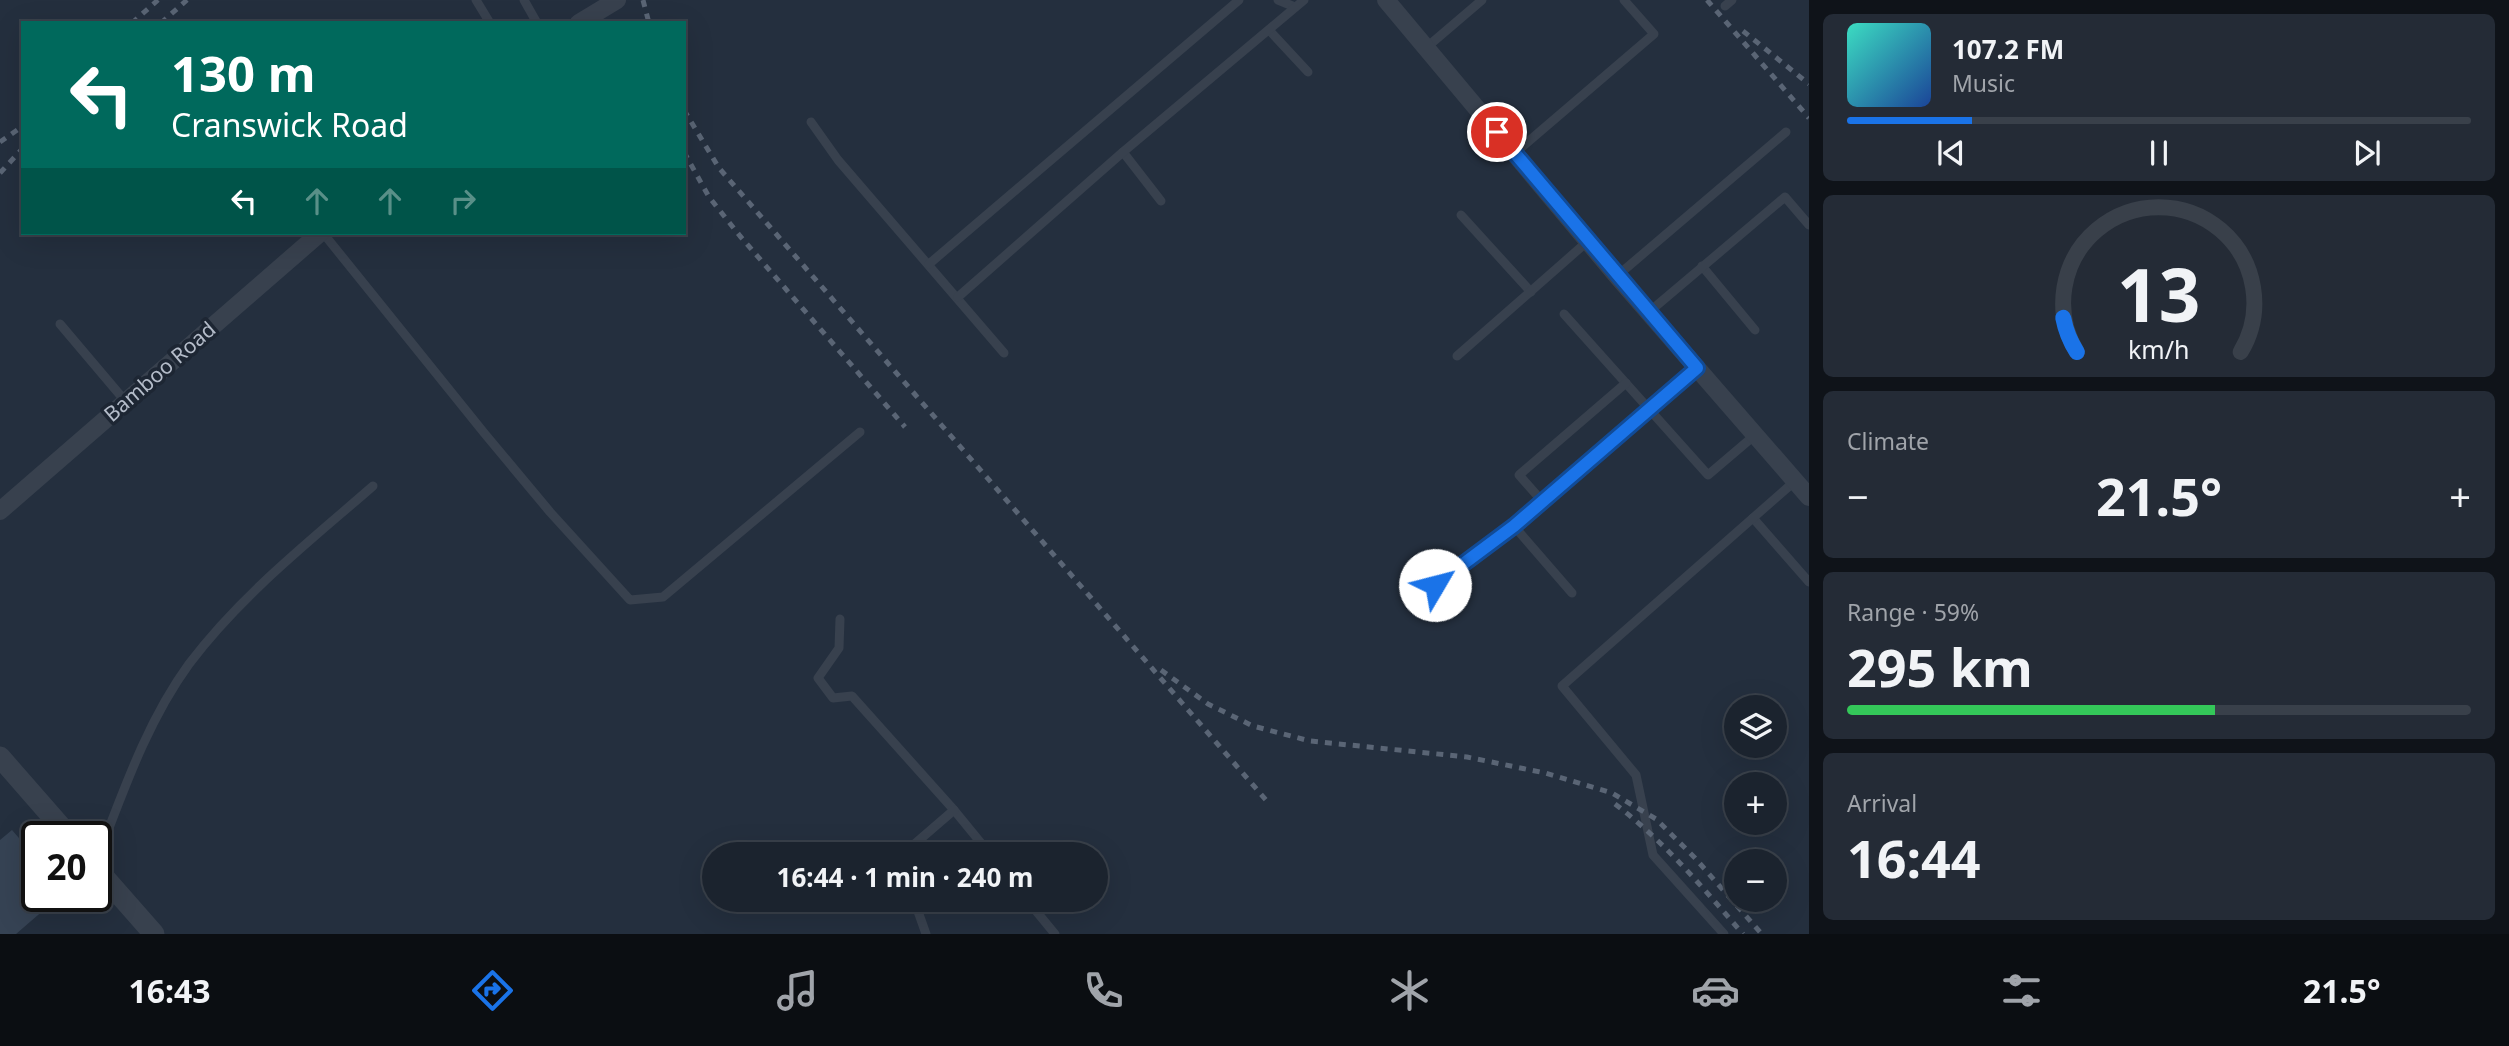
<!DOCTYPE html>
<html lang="en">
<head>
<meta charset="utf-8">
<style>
	:root { --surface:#1b232e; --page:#242b36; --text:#f1f3f6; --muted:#a0a4aa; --line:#39404a; --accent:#1a73e8 }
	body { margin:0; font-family:"Noto Sans",sans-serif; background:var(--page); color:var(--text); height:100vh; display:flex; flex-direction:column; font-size:26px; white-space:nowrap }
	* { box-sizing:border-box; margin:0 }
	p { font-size:23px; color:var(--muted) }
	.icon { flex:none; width:38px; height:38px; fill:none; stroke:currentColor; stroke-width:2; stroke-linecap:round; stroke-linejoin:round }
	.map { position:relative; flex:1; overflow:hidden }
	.details { display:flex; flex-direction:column; gap:14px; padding:14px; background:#0f1319; width:700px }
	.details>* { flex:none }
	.banner { position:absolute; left:21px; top:21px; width:665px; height:214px; border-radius:0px; box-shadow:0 7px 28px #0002,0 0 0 2px var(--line); background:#00695c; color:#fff; overflow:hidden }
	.controls { position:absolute; left:1724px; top:695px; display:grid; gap:14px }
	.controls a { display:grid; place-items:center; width:63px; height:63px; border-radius:50%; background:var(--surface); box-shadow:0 7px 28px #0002,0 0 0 2px var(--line); font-size:35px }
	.speed { position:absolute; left:21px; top:821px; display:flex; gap:14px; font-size:35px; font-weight:700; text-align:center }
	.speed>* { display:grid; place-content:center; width:91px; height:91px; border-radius:50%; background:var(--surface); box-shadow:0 7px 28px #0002,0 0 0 2px var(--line); line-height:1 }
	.speed .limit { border:4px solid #111; border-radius:10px; background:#fff; color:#111 }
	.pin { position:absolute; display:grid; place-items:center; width:60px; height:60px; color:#fff; margin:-30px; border:4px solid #fff; border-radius:50%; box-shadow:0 2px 7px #0007 }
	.me { position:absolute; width:77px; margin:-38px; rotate:53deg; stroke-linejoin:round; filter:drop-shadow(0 0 5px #0008) }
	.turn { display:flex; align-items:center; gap:24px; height:147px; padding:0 35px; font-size:32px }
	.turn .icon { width:91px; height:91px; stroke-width:2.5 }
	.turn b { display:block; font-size:49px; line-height:60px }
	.lanes { display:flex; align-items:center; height:66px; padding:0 35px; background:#0003; justify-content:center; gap:35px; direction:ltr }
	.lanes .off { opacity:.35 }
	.big { font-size:52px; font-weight:700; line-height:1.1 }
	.details .card { flex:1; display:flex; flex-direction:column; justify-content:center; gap:10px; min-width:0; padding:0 24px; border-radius:10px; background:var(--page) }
	.details .dial { align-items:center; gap:0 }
	.dial svg { height:182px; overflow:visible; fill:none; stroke:var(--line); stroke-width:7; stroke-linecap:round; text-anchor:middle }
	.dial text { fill:var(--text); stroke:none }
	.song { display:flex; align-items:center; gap:21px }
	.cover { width:84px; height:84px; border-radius:10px; background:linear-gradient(135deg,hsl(170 70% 55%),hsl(220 70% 35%)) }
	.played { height:7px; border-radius:4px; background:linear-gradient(90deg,var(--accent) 20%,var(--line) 20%) }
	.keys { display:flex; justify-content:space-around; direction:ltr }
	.heat { display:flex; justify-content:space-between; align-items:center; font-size:38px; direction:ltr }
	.charge { height:10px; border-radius:5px; background:linear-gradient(90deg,#34c759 59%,var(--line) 0) }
	.trip { position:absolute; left:702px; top:842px; width:406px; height:70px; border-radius:35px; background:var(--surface); box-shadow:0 7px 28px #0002,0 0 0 2px var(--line); font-weight:700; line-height:70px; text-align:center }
	.tab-bar { display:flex; height:112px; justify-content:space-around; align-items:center; background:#0b0e12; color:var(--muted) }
	.tab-bar .icon { width:49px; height:49px }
	.tab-bar .selected { color:var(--accent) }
	.tab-bar b { font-size:32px; color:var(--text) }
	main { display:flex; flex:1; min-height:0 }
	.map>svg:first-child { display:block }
	.building { fill:#364354 }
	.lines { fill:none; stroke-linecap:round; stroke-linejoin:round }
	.service { stroke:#38414e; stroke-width:9 }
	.minor { stroke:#38414e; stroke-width:18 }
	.tertiary { stroke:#38414e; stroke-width:21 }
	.rail { stroke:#5a6575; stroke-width:5; stroke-dasharray:7 7; stroke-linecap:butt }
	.route-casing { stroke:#114b97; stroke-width:18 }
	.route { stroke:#1a73e8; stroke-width:12 }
	.labels { text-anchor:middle; stroke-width:7; stroke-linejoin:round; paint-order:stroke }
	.street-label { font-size:21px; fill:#b4bcc9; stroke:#1d2633 }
</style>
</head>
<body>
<main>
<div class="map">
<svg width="1809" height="934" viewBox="0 0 1809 934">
	<rect width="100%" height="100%" fill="#242f3e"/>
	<!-- building -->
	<path class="building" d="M 12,830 L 37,859 L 37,896 L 60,896 L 16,934 L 0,934 L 0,840 Z"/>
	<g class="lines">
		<!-- service -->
		<g class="service">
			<path d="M 476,0 L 490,23"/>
			<path d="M 524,0 L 537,23"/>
			<path d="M 1278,0 L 1295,7"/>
			<path d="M 1725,6 L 1732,0"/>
			<path d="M 1269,30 L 1308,72"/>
			<path d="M 1427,47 L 1482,0"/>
			<path d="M 811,122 L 838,160 L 1004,353"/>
			<path d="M 1123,152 L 1161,201"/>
			<path d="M 1515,153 L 1654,34 L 1624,0"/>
			<path d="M 1461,215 L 1531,292"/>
			<path d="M 323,233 L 485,434 L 550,512 L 630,600 L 663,597 L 860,432"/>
			<path d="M 929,264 L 1239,0"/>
			<path d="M 1702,266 L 1755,330"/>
			<path d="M 1617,276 L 1786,132"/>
			<path d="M 958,297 L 1123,152 L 1304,0"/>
			<path d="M 1649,312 L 1785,197 L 1809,225"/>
			<path d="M 1564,314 L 1708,475 L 1755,435"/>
			<path d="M 60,324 L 126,402"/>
			<path d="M 1457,356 L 1588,241"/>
			<path d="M 1542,501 L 1519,475 L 1626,383"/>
			<path d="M 1753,518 L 1809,582"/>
			<path d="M 1514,526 L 1572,593"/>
			<path d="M 1435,585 L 1514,526 L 1697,368"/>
			<path d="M 840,619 L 839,648 L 818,678 L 833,698 L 852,696 L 954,810 L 990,854"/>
			<path d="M 903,854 L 954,810"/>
			<path d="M 96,862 C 122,795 146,723 189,664 C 241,595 309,542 373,486"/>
			<path d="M 914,900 L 926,934"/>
			<path d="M 1027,900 L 1055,934"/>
			<path d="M 851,909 L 860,900"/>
			<path d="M 1724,934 L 1653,855 L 1636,775 L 1562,686 L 1795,481"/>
		</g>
		<!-- minor -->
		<g class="minor">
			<path d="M 1386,0 L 1617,276 L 1809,497"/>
			<path d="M 579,23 L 617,0"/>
			<path d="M 0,511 L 320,233"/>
		</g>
		<!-- tertiary -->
		<g class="tertiary">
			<path d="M 0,757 L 69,836"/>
			<path d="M 96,868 L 154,934"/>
		</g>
		<!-- rail -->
		<g class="rail">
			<path d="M 643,0 L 649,23"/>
			<path d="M 1707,0 L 1809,118"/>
			<path d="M 132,23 L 158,0"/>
			<path d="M 161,23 L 187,0"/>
			<path d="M 1743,31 L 1809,84"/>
			<path d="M 684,110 L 719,168 L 1266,800"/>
			<path d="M 0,142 L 23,126"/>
			<path d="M 684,152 L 709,197 L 740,236 L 905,427"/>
			<path d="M 0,173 L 23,148"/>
			<path d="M 1161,670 L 1208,704 L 1253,726 L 1310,741 L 1467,757 L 1545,773 L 1612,793 L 1656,819 L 1695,858 L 1760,932"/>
			<path d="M 1615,804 C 1665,842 1702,887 1743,934"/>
		</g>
	</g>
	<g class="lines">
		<defs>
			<path id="route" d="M 1435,585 L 1514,526 L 1697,368 L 1497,132"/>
		</defs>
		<!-- route casing -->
		<use href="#route" class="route-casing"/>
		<!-- route -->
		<use href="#route" class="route"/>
	</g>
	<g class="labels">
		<!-- street labels -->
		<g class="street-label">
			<text transform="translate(160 372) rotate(-41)" y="7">Bamboo Road</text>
		</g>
	</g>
</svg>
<div class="controls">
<a><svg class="icon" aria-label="layers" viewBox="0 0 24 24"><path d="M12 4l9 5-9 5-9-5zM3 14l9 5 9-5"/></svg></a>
<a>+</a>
<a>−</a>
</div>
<div class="speed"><div class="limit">20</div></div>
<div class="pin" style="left:1497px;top:132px;background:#d93025"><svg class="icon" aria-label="arrive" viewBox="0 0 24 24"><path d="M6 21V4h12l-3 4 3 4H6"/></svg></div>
<svg class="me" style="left:1435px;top:585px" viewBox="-20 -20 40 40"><circle r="19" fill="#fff"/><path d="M0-13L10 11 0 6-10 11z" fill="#1a73e8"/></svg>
<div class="trip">16:44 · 1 min · 240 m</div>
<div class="banner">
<div class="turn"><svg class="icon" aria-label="left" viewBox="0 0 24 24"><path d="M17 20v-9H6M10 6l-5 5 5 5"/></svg><div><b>130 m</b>Cranswick Road</div></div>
<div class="lanes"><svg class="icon" aria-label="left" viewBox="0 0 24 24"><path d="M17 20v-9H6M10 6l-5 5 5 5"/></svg><svg class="icon off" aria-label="ahead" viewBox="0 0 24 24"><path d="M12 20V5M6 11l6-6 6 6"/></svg><svg class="icon off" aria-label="ahead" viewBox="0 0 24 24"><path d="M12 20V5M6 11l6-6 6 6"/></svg><svg class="icon off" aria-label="right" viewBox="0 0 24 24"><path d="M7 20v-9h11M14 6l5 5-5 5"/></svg></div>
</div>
</div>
<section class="details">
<div class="card">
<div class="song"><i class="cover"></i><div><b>107.2 FM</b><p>Music</p></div></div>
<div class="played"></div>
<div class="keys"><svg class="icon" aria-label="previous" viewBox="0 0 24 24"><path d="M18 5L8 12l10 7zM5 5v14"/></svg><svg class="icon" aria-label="pause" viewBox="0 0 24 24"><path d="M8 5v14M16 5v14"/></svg><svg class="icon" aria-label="next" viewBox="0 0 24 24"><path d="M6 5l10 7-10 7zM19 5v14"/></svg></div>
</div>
<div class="card dial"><svg viewBox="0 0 100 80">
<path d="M14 69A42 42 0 1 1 86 69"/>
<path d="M14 69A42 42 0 0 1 8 54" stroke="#1a73e8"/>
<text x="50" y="56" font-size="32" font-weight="700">13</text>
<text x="50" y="72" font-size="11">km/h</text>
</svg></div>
<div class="card"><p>Climate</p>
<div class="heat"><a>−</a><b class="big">21.5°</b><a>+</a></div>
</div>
<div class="card"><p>Range · 59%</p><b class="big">295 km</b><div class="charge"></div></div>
<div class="card"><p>Arrival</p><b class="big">16:44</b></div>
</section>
</main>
<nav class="tab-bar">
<b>16:43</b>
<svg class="icon selected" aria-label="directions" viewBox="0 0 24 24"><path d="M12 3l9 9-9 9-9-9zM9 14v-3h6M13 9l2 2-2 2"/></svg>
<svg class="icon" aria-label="music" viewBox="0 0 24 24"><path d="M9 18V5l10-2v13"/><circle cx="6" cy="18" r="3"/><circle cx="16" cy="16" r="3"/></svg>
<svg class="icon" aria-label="phone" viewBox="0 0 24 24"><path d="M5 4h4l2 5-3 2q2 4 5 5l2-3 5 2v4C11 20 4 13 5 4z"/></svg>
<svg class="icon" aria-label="climate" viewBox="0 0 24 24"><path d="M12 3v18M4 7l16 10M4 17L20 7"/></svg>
<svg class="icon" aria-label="car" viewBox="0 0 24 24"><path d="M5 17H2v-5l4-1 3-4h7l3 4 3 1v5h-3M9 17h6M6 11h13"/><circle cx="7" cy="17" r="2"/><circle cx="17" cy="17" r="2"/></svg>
<svg class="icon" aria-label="filters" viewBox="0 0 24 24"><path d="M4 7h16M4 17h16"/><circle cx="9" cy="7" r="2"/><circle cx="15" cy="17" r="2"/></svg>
<b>21.5°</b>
</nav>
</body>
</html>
